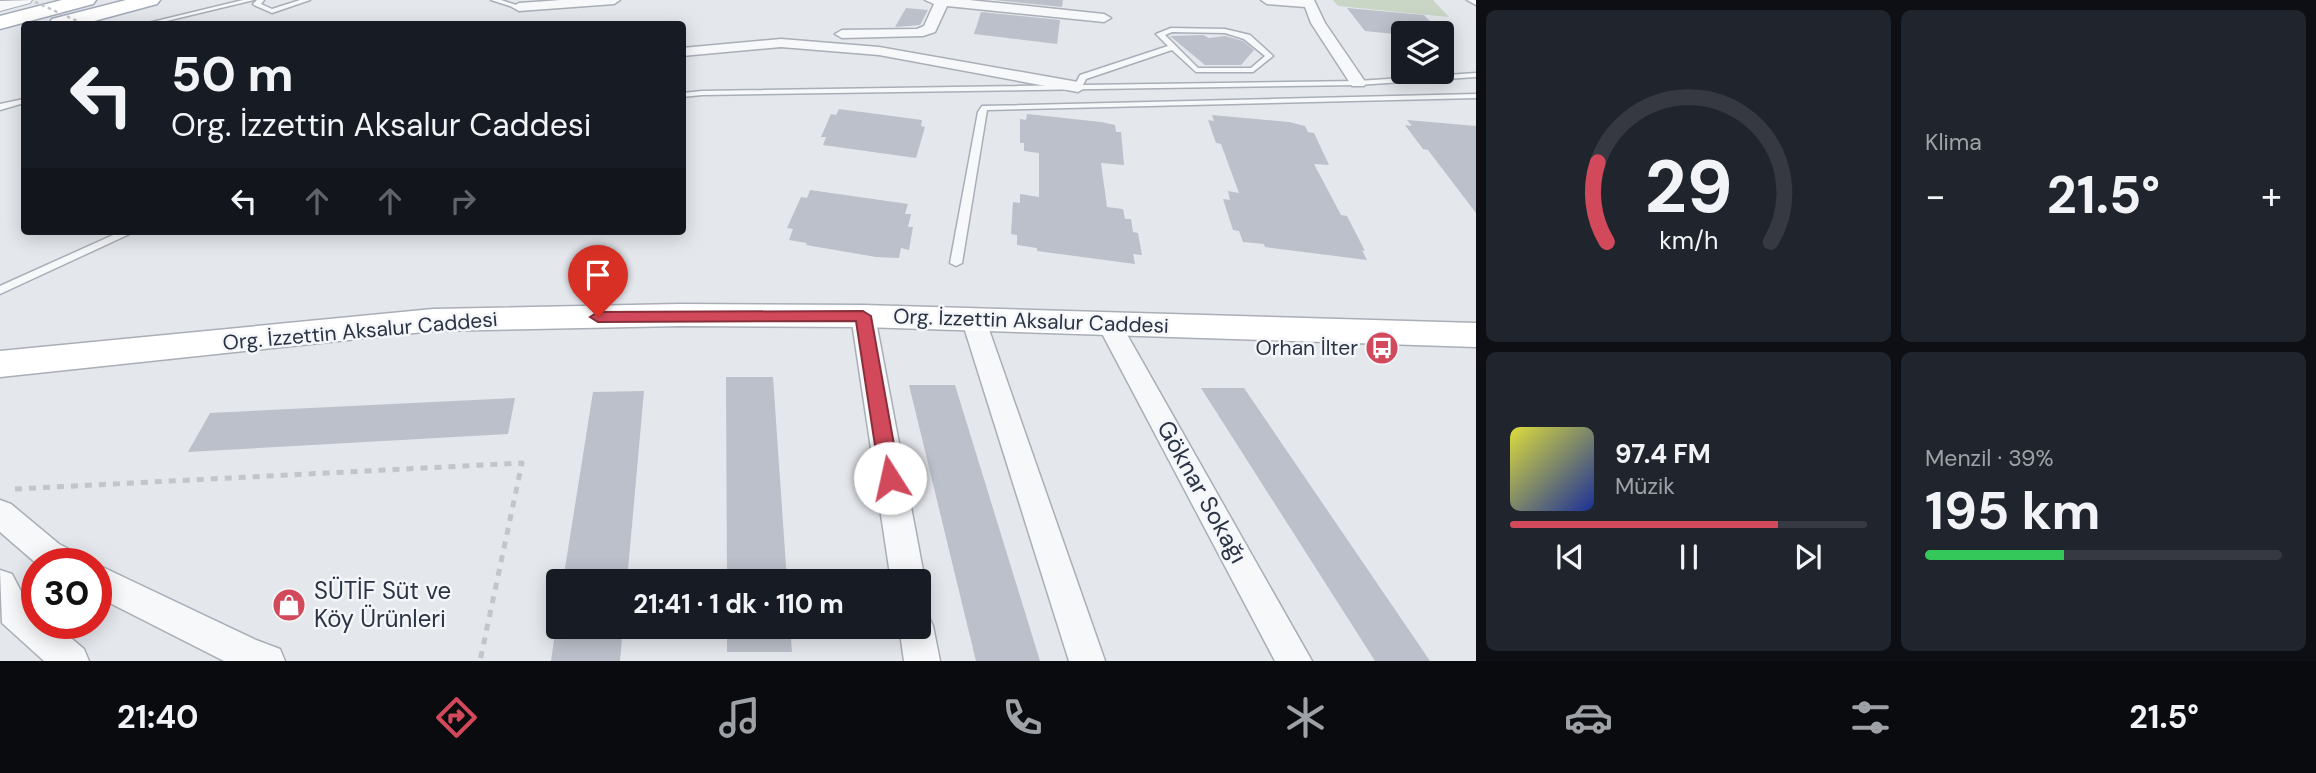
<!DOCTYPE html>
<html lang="tr">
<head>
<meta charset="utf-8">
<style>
	:root { --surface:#171b24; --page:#20242c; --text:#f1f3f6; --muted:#9ea1a6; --line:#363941; --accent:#d1495b }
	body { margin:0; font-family:"DM Sans",sans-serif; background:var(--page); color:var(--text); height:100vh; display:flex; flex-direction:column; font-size:26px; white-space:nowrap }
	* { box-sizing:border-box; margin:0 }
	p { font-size:23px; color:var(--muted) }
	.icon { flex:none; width:38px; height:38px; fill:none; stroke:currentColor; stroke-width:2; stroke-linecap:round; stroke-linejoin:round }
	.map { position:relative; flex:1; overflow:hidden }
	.panel { display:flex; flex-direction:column; gap:10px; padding:10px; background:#0d0f14; width:840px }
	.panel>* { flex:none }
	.guide { position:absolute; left:21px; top:21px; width:665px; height:214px; border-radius:7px; box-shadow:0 4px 18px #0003; background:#171b24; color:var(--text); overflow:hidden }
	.tools { position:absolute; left:1391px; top:21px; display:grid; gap:14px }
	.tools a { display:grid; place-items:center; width:63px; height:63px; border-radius:7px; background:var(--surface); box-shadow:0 4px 18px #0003; font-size:35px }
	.speed { position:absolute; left:21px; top:548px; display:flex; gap:14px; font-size:35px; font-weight:700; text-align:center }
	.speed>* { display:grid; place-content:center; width:91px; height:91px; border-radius:50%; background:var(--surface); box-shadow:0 4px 18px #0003; line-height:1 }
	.speed .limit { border:10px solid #d22; background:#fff; color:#111 }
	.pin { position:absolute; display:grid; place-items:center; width:60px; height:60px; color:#fff; margin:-72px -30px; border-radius:50% 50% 50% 0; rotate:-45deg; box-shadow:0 0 7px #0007 }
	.pin .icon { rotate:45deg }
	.me { position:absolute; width:77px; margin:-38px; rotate:350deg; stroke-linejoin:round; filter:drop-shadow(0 0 5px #0008) }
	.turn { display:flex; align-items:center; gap:24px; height:147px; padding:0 35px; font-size:32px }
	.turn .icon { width:91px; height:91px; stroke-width:2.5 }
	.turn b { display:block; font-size:49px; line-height:60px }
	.lanes { display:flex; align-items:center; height:66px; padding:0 35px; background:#0003; justify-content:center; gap:35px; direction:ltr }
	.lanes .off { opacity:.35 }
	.big { font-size:52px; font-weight:700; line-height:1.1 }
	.panel .card { flex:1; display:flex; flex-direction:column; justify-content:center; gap:10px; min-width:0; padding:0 24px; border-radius:10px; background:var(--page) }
	.panel .dial { align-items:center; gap:0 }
	.dial svg { height:182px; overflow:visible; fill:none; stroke:var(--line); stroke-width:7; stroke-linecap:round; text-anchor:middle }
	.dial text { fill:var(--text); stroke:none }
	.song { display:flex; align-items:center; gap:21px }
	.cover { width:84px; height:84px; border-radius:10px; background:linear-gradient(135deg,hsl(60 70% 55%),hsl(230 70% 35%)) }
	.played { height:7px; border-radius:4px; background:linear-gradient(90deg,var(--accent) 75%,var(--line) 75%) }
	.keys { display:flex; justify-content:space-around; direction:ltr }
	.heat { display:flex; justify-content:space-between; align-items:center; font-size:38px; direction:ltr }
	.charge { height:10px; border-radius:5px; background:linear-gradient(90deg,#34c759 39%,var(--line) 0) }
	.panel .tiles { flex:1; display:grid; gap:10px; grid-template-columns:repeat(2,1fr) }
	.trip { position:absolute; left:546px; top:569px; width:385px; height:70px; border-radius:7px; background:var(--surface); box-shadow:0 4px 18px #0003; font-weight:700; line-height:70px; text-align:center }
	.dock { display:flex; height:112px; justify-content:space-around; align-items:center; background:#090b0e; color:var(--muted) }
	.dock .icon { width:49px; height:49px }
	.dock .active { color:var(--accent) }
	.dock b { font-size:32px; color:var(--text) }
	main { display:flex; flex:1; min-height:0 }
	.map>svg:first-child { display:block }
	.green { fill:#c9d6c5 }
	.building { fill:#bbc0ca }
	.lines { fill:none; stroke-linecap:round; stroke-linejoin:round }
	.service-casing { stroke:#a9aeb7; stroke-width:3 }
	.minor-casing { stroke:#a9aeb7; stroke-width:3 }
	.tertiary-casing { stroke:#a9aeb7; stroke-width:2 }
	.secondary-casing { stroke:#a9aeb7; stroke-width:3 }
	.primary-casing { stroke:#a3abb8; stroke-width:3 }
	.path { stroke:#c2c5cb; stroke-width:5; stroke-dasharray:7 7; stroke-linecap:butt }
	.service { fill:#f7f8fa; fill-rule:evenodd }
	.minor { fill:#f7f8fa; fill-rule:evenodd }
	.tertiary { fill:#f7f8fa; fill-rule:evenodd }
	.secondary { fill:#fff; fill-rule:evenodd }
	.primary { fill:#fff; fill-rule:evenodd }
	.path-bridge { stroke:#c2c5cb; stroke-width:2.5; stroke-dasharray:3.5 3.5; stroke-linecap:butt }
	.route { fill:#d1495b; stroke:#882f3b; stroke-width:2 }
	.labels { text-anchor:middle; stroke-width:5; stroke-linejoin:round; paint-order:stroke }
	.street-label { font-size:21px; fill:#2b3445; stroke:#f4f6f9 }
	.poi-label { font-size:21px; fill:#2b3445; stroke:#f4f6f9; text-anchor:end }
	.near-street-label { font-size:24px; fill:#2b3445; stroke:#f4f6f9 }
	.near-poi-label { font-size:24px; fill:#2b3445; stroke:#f4f6f9; text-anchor:start }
</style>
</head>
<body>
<main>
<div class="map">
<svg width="1476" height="661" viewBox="0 0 1476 661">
	<rect width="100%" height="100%" fill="#e4e7ec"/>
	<!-- green -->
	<path class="green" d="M 1333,0 L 1433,0 L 1449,17 L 1338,6 Z"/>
	<!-- building -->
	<g class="building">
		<path d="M 994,0 L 1063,0 L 1062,7 Z"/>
		<path d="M 906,8 L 928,10 L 920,25 L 895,27 Z"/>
		<path d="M 1347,8 L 1424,15 L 1441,33 L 1404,35 L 1365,31 Z"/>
		<path d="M 981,12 L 1060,20 L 1057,44 L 974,34 Z"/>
		<path d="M 1203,35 L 1209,38 L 1225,36 L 1243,41 L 1254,50 L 1241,65 L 1205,65 L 1170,36 Z"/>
		<path d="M 839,109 L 922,120 L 921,126 L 925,127 L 916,158 L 823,145 L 826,137 L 821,137 L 831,114 L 836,115 Z"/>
		<path d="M 1027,114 L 1101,122 L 1115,125 L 1116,132 L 1121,132 L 1124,165 L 1101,163 L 1107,207 L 1123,209 L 1125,219 L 1131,219 L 1133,232 L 1138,233 L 1142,255 L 1133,254 L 1135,264 L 1037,251 L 1037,248 L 1017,245 L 1017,235 L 1011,234 L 1013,202 L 1020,203 L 1020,194 L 1039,197 L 1039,153 L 1024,151 L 1024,143 L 1020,143 L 1020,119 L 1026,120 Z"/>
		<path d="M 1212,115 L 1289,122 L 1305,126 L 1308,132 L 1314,133 L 1329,165 L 1314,164 L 1341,215 L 1347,216 L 1365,251 L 1362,250 L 1367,260 L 1265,247 L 1264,244 L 1243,242 L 1239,231 L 1233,230 L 1223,199 L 1230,200 L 1228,191 L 1239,193 L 1221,144 L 1216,143 L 1208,120 L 1214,121 Z"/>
		<path d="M 1407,120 L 1476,126 L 1476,213 L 1428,150 L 1423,149 L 1405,125 L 1412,126 Z"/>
		<path d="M 810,190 L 908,204 L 905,214 L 911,214 L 908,227 L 913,227 L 909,250 L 901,248 L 899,258 L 876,257 L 806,245 L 807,243 L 789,240 L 793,229 L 787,228 L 801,197 L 807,198 Z"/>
		<path d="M 726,377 L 773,377 L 787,581 L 727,581 Z"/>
		<path d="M 909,385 L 955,385 L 1040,661 L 976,661 Z"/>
		<path d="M 1201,388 L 1244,388 L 1430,661 L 1375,661 Z"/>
		<path d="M 644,391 L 627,581 L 563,581 L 593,392 Z"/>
		<path d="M 515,398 L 508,434 L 188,452 L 210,413 Z"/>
		<path d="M 556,626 L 623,626 L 620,661 L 551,661 Z"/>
		<path d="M 727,626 L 790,626 L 792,652 L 727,652 Z"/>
	</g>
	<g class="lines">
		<defs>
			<g id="service">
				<path d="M 243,0 L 254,0 L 154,24 L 144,24 Z"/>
				<path d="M 257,0 L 264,0 L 261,4 L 272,9 L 300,0 L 310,0 L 272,13 L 254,5 L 253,4 Z"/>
				<path d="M 491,0 L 501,0 L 522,7 L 519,9 Z"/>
				<path d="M 1171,28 L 1225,29 L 1250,35 L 1273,56 L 1253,72 L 1196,72 L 1172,50 L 1086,79 L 1083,85 L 1358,81 L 1476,73 L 1476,77 L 1358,85 L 702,95 L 682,97 L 682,93 L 702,91 L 1075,85 L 1080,75 L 1168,46 L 1156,34 ZM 1172,32 L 1225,33 L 1244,39 L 1265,56 L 1251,68 L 1198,68 L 1165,35 Z"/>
				<path d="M 1476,94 L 1476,98 L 987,110 L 962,263 L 956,266 L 950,263 L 978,112 L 982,106 Z"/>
				<path d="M 24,99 L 24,103 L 0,110 L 0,104 Z"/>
				<path d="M 122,231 L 136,231 L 0,294 L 0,286 Z"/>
			</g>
			<g id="minor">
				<path d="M 561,0 L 620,0 L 614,4 L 519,11 L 512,7 L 519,3 Z"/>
				<path d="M 925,0 L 969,0 L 1104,14 L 1111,18 L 1104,22 L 947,6 L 935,32 L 923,36 L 842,38 L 835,34 L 842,30 L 917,29 L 924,26 L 934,4 Z"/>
				<path d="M 1261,0 L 1314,0 L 1325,23 L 1366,83 L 1364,86 L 1352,86 L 1311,23 L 1305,7 L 1267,4 Z"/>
				<path d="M 1467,0 L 1476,0 L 1476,5 Z"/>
				<path d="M 781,39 L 879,47 L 1078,82 L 1086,87 L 1078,92 L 879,55 L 781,47 L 682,56 L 682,48 Z"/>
				<path d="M 863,308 L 871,311 L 875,316 L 925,581 L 919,592 L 919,581 L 891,581 L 851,316 L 855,311 Z"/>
				<path d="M 974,313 L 983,315 L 986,321 L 1105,661 L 1069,661 L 962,321 L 965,315 Z"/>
				<path d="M 1109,316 L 1118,318 L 1121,324 L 1312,661 L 1275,661 L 1097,324 L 1100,318 Z"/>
				<path d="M 0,500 L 11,504 L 59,544 L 78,554 L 82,564 L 37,564 L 0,532 Z"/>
				<path d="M 96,564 L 256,640 L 280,649 L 285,661 L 224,661 L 96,596 Z"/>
				<path d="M 0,570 L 12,574 L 26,601 L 37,610 L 37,623 L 53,623 L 84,649 L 89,661 L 44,661 L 2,623 Z"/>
				<path d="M 919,611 L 928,615 L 933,626 L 940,661 L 904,661 L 899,626 L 919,626 Z"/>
			</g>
			<path id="tertiary" d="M 32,0 L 30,3 L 0,11 L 0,1 Z"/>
			<path id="secondary" d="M 680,304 L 863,305 L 1476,323 L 1476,347 L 863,327 L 680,326 L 433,331 L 0,377 L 0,351 L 433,309 Z"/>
			<g id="primary">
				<path d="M 62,0 L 96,0 L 93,4 L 0,29 L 0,16 Z"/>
				<path d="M 126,0 L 160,0 L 157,4 L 83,24 L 49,24 L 52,19 Z"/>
			</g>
		</defs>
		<!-- service casing -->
		<use href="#service" class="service-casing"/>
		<!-- minor casing -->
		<use href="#minor" class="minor-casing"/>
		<!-- tertiary casing -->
		<use href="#tertiary" class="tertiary-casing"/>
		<!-- secondary casing -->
		<use href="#secondary" class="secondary-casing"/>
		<!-- primary casing -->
		<use href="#primary" class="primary-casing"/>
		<!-- path -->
		<path class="path" d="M 15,489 L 522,463 L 480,661"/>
		<!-- service -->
		<use href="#service" class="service"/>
		<!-- minor -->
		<use href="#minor" class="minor"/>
		<!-- tertiary -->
		<use href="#tertiary" class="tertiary"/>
		<!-- secondary -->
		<use href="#secondary" class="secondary"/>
		<!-- primary -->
		<use href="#primary" class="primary"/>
		<!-- path-bridge -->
		<path class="path-bridge" d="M 35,2 L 84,24"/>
	</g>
	<!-- route -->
	<path class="route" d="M 863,311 L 871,316 L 900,478 L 897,484 L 890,486 L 883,484 L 880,478 L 856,321 L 598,322 L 590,317 L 598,312 Z"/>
	<!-- icons -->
	<defs>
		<symbol id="bus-disc" viewBox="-11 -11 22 22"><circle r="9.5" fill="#d1495b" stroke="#f4f6f9"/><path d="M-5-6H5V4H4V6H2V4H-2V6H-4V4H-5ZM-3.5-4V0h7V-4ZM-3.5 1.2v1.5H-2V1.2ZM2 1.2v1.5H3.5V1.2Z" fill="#fff"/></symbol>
		<symbol id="shop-disc" viewBox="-11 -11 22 22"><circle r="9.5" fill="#d1495b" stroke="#f4f6f9"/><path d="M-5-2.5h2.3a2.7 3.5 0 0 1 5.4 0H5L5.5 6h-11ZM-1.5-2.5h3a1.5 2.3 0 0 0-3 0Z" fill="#fff"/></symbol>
	</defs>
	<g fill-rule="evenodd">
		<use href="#bus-disc" x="1363" y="329" width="38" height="38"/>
		<use href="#shop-disc" x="270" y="586" width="38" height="38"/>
	</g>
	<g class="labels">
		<!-- street labels -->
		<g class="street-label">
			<text transform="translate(1031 321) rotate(2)" y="7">Org. İzzettin Aksalur Caddesi</text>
			<text transform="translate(360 331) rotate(-5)" y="7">Org. İzzettin Aksalur Caddesi</text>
		</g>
		<!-- poi labels -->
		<g class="poi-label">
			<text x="1358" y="355">Orhan İlter</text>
		</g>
		<!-- near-street labels -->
		<g class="near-street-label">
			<text transform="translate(1202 492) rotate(61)" y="8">Göknar Sokağı</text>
		</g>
		<!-- near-poi labels -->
		<g class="near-poi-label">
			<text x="314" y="599">SÜTİF Süt ve<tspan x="314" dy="28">Köy Ürünleri</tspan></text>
		</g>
	</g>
</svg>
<div class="tools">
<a><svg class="icon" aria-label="layers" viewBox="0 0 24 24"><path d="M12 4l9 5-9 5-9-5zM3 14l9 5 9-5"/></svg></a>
</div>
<div class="speed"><div class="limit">30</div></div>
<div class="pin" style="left:598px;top:317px;background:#d93025"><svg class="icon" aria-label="arrive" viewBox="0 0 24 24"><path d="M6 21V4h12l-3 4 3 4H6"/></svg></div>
<svg class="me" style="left:890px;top:478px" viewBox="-20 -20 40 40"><circle r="19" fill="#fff"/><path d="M0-13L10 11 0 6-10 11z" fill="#d1495b"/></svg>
<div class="trip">21:41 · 1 dk · 110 m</div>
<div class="guide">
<div class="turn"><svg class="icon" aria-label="left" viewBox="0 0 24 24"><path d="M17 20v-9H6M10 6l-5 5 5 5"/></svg><div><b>50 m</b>Org. İzzettin Aksalur Caddesi</div></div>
<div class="lanes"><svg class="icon" aria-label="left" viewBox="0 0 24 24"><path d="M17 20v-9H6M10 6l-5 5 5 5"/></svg><svg class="icon off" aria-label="ahead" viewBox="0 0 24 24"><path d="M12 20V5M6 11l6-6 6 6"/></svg><svg class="icon off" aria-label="ahead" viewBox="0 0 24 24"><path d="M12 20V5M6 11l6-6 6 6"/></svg><svg class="icon off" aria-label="right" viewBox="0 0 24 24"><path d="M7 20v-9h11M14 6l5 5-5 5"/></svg></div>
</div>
</div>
<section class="panel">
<div class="tiles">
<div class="card dial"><svg viewBox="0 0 100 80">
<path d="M14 69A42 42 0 1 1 86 69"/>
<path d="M14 69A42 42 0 0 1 10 34" stroke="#d1495b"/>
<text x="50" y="56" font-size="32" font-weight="700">29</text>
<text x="50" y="72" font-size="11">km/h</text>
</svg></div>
<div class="card"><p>Klima</p>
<div class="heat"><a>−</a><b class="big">21.5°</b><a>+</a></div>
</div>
<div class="card">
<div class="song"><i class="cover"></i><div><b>97.4 FM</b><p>Müzik</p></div></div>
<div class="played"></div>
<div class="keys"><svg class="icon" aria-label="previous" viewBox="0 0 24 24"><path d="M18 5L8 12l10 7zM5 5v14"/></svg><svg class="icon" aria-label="pause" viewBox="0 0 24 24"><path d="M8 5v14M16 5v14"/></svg><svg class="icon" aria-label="next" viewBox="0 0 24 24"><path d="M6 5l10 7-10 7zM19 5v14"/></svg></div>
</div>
<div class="card"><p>Menzil · 39%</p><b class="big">195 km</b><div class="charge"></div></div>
</div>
</section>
</main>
<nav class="dock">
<b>21:40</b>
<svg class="icon active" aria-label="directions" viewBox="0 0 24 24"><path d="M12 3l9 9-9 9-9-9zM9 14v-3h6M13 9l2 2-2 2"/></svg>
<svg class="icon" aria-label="music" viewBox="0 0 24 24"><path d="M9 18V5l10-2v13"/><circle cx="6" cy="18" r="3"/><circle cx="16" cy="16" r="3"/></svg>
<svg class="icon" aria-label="phone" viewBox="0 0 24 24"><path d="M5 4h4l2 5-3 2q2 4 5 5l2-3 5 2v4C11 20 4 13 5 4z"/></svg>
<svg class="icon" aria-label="climate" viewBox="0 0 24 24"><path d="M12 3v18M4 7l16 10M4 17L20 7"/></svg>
<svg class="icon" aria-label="car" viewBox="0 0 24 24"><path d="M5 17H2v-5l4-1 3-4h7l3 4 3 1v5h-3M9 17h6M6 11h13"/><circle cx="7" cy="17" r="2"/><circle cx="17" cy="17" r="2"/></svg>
<svg class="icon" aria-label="filters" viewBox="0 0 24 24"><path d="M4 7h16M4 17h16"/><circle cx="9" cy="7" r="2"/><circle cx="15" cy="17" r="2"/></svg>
<b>21.5°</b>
</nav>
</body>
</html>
